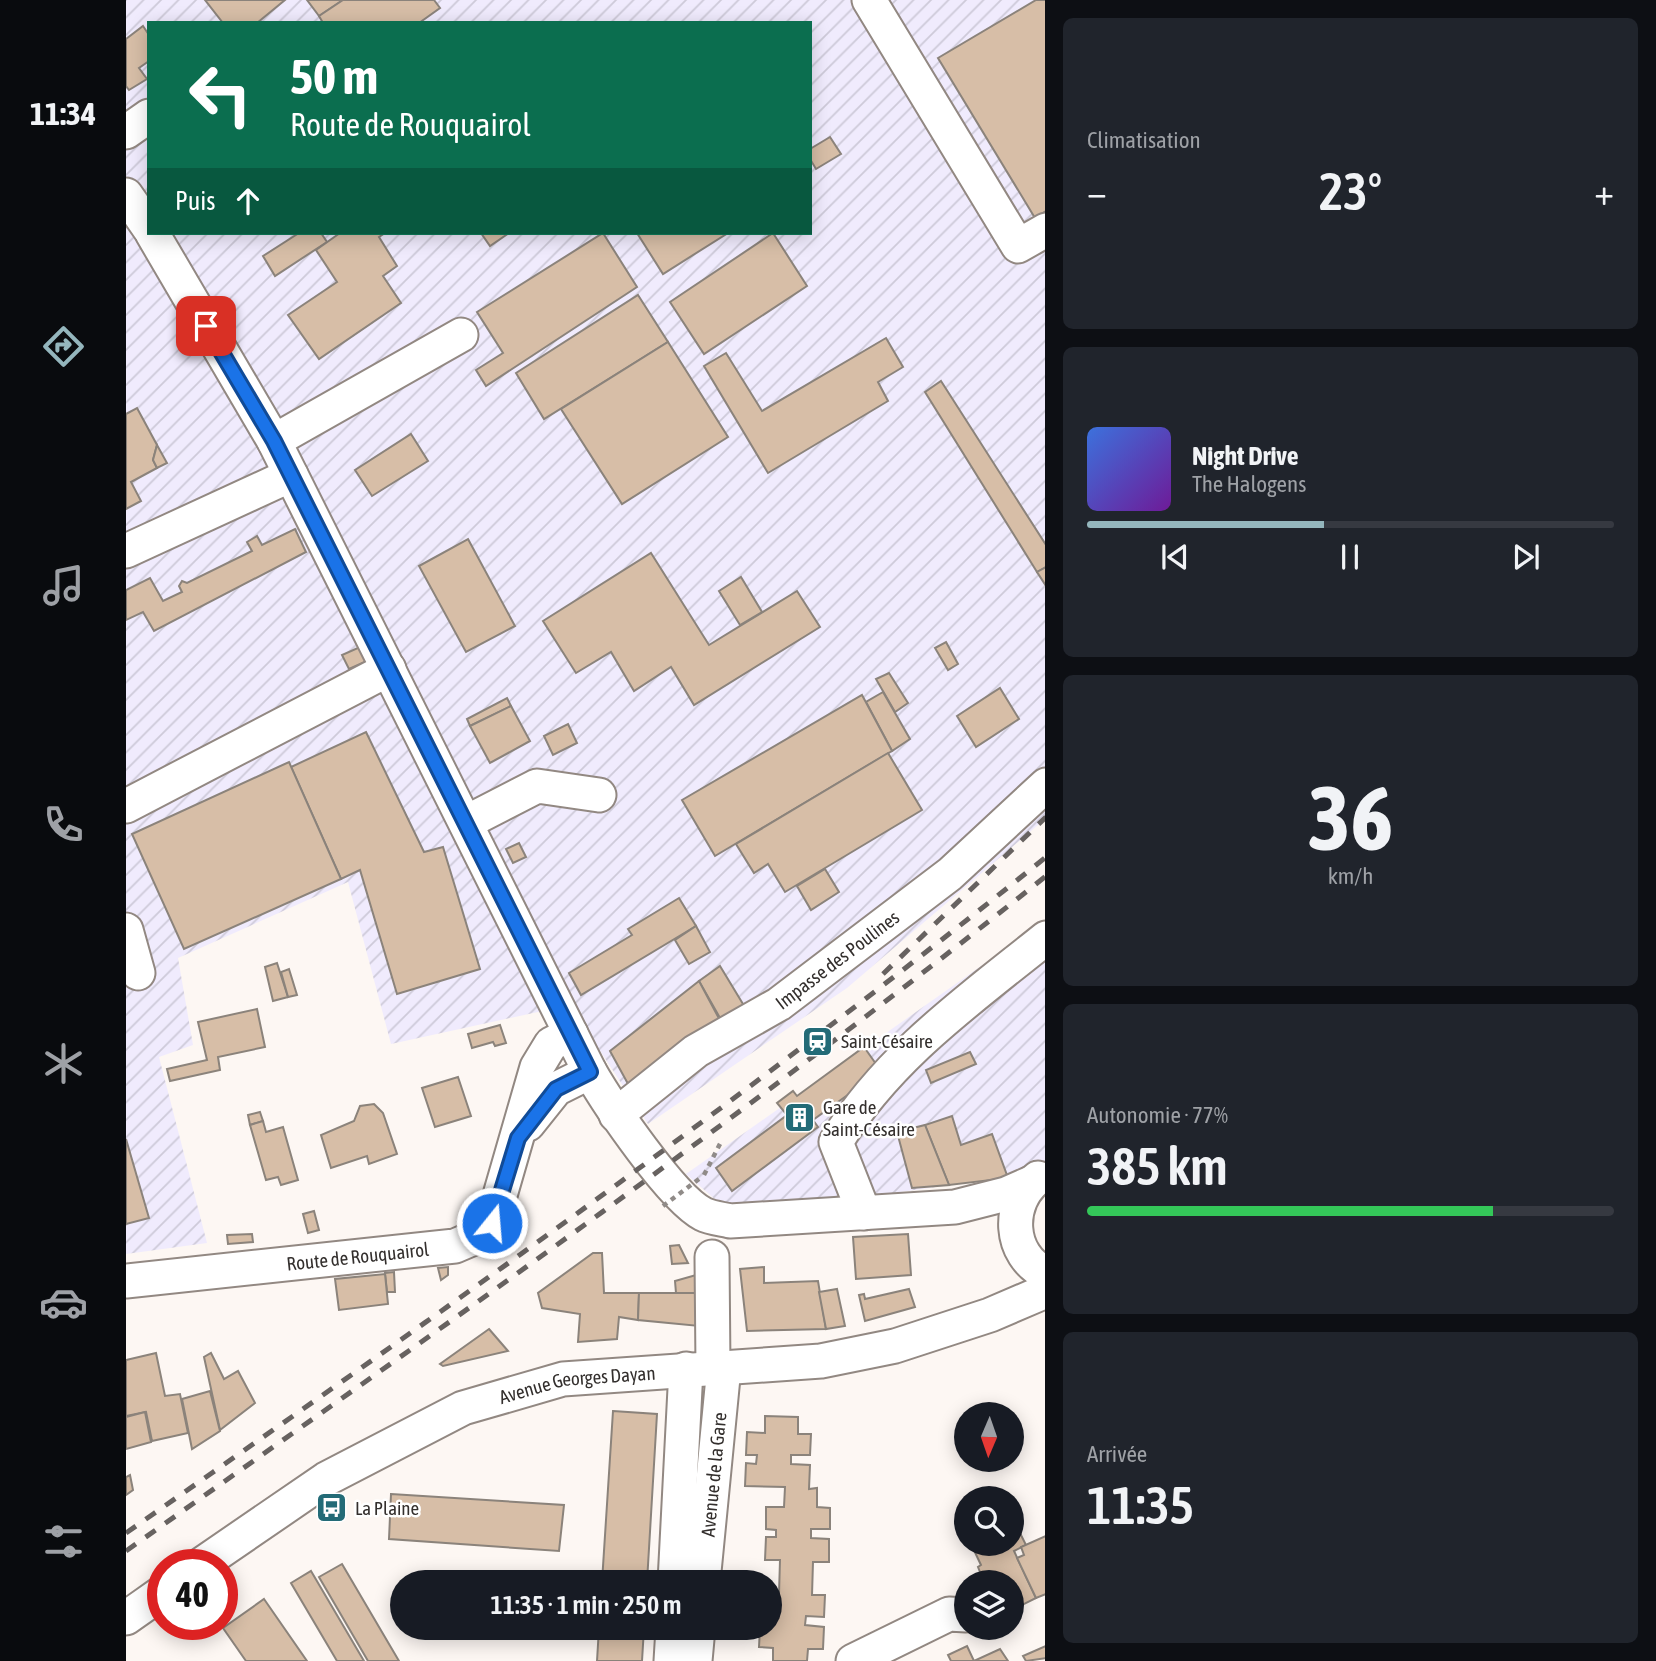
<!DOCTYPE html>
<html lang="fr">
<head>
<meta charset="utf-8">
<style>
	:root { --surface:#171b24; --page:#20242c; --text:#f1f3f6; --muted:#9ea1a6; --line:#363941; --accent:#94b6bd }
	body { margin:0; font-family:"Asap Condensed",sans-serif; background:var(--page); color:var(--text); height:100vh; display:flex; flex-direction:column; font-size:26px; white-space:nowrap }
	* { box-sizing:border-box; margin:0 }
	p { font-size:23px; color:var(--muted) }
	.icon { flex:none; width:38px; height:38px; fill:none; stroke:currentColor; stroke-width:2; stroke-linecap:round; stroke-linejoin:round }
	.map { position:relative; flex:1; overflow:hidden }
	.details { display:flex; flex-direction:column; gap:18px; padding:18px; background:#0d0f14; width:611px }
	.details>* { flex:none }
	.guide { position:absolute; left:21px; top:21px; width:665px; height:214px; border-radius:0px; box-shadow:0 4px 18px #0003; background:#0b6e4f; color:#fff; overflow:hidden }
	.needle { width:46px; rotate:182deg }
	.buttons { position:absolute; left:828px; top:1402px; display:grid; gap:14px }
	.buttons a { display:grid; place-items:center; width:70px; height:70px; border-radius:50%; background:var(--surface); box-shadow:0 4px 18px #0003; font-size:35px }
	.speed { position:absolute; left:21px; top:1549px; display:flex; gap:14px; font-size:35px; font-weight:700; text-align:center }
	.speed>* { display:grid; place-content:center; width:91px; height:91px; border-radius:50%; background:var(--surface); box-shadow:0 4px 18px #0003; line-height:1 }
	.speed .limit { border:10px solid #d22; background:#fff; color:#111 }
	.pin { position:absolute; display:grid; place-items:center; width:60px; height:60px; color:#fff; margin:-30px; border-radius:14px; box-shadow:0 4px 10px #0006 }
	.me { position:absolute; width:77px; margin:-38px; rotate:17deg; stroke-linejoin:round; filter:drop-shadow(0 0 5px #0008) }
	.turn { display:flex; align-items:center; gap:24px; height:147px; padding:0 28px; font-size:32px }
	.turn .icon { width:91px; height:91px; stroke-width:2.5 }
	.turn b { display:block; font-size:49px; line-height:60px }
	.then { display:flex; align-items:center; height:66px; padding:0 28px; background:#0003; gap:14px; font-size:26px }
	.big { font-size:52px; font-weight:600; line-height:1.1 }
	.details .card { flex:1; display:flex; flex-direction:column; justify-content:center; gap:10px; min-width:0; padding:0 24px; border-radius:10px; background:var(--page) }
	.details .dial { align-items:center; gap:0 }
	.dial b { font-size:91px; line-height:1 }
	.song { display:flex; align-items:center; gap:21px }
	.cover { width:84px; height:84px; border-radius:10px; background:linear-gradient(135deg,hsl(220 70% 55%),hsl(280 70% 35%)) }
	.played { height:7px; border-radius:4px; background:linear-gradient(90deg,var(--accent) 45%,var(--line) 45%) }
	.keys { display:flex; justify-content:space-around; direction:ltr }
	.heat { display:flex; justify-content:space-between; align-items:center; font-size:38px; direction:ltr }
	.charge { height:10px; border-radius:5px; background:linear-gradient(90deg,#34c759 77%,var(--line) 0) }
	.trip { position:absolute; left:264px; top:1570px; width:392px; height:70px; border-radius:35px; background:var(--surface); box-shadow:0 4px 18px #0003; font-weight:600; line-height:70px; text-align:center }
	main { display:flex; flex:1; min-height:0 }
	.dock { display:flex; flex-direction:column; width:126px; justify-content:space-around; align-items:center; background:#090b0e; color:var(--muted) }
	.dock .icon { width:49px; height:49px }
	.dock .current { color:var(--accent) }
	.dock b { font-size:32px; color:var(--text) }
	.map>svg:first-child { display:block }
	.industrial { fill:url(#industrial-furrows); fill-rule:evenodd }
	.building { fill:#d7bea7; stroke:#8b837b; stroke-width:2 }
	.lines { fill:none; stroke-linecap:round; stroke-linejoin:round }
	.minor-casing { stroke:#928882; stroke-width:37 }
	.path { stroke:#908b88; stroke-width:4.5; stroke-dasharray:5 5; stroke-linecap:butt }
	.minor { stroke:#fff; stroke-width:33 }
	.rail { stroke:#676260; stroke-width:5; stroke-dasharray:12 12; stroke-linecap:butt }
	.path-bridge { stroke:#908b88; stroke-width:4.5; stroke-dasharray:5 5; stroke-linecap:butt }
	.route-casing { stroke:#114b97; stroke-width:18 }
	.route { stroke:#1a73e8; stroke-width:12 }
	.labels { text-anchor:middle; stroke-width:5; stroke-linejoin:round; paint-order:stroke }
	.street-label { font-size:19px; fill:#332f2d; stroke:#fff }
	.poi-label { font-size:19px; fill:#332f2d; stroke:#fff; text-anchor:start }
</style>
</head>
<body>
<main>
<nav class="dock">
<b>11:34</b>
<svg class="icon current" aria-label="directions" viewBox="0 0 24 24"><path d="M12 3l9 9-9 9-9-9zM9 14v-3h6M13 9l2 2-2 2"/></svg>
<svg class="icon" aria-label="music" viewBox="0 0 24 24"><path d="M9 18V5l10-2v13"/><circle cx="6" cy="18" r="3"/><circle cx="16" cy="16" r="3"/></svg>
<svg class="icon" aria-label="phone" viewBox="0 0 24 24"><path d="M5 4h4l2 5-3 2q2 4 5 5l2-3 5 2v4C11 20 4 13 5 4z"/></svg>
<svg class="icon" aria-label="climate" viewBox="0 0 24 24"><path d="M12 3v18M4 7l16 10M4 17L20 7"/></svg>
<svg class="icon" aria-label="car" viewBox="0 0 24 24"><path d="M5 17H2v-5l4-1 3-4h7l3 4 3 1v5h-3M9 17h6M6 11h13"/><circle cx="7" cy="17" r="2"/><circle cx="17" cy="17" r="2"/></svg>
<svg class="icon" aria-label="filters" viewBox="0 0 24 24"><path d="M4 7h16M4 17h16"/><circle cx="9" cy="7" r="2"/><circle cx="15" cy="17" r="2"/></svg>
</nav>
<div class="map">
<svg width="920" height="1661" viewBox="0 0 920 1661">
	<defs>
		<pattern id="industrial-furrows" width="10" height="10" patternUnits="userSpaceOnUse" patternTransform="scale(1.75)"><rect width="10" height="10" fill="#f0ebfd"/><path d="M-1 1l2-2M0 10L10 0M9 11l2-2" fill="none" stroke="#cecad9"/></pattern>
	</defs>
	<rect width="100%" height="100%" fill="#fdf7f3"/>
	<!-- industrial -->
	<g class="industrial">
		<path d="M 0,0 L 920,0 L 919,819 L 721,988 L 522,1124 L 444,1005 L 265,1044 L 222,882 L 52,958 L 67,1045 L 33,1057 L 81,1243 L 0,1254 ZM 23,23 L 684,23 L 684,233 L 23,233 Z"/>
		<path d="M 919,921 L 919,1172 L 607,1215 L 560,1174 Z"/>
	</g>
	<!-- building -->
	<g class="building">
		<path d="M 79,0 L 159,0 L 131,23 L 97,23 Z"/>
		<path d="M 181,0 L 217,0 L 193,16 Z"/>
		<path d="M 217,0 L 308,0 L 314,8 L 293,23 L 197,23 L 193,16 Z"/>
		<path d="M 910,0 L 920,0 L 920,211 L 909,218 L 812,58 Z"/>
		<path d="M 17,26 L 23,35 L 23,61 L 13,68 L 21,79 L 3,90 L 0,86 L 0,39 Z"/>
		<path d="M 704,137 L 715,154 L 690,169 L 684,159 L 684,149 Z"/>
		<path d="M 173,233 L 195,233 L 201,242 L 149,276 L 137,256 Z"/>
		<path d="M 214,233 L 259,233 L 253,237 L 271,266 L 257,276 L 275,303 L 193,359 L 162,315 L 211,282 L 190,250 Z"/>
		<path d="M 355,233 L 383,233 L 364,246 Z"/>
		<path d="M 477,233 L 511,287 L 360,386 L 350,370 L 377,353 L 351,312 Z"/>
		<path d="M 511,233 L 602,233 L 537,274 Z"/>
		<path d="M 647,233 L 681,286 L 578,354 L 544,302 Z"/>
		<path d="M 512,295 L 542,342 L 418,419 L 390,373 Z"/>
		<path d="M 760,338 L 777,367 L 752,382 L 762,401 L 642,473 L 578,366 L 600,353 L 636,411 Z"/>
		<path d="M 542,342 L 602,437 L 496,504 L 435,409 Z"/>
		<path d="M 815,381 L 920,545 L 920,567 L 911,572 L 799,392 Z"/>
		<path d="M 11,408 L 31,445 L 27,460 L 31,468 L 5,482 L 15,501 L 0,509 L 0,414 Z"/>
		<path d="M 285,434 L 302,461 L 246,496 L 229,470 Z"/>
		<path d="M 31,445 L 41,463 L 31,468 L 27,460 Z"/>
		<path d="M 169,529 L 180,552 L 28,631 L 17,612 L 0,620 L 0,590 L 24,578 L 37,601 L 56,592 L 53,586 L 56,581 L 61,583 L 126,551 L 121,542 L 131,536 L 136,545 Z"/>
		<path d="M 342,539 L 389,626 L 340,652 L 293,566 Z"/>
		<path d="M 525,553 L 583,645 L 671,591 L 694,627 L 568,705 L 545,667 L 508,691 L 485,652 L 450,673 L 417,621 Z"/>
		<path d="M 920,567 L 920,586 L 911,572 Z"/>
		<path d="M 615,577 L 636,612 L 614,625 L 593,591 Z"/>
		<path d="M 820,642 L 832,664 L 822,670 L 809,648 Z"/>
		<path d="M 234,647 L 241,661 L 223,669 L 216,655 Z"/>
		<path d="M 763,673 L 782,703 L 769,712 L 750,679 Z"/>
		<path d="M 874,688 L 893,719 L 850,747 L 831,716 Z"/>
		<path d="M 757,692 L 784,739 L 766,751 L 740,702 Z"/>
		<path d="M 736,695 L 766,751 L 589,856 L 556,800 Z"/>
		<path d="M 381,698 L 385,706 L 344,726 L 341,719 Z"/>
		<path d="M 385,706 L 404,741 L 364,763 L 344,726 Z"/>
		<path d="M 442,724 L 451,743 L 427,755 L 418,736 Z"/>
		<path d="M 240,732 L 298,852 L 317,847 L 354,969 L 271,994 L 234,870 L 215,879 L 165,767 Z"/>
		<path d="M 762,753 L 796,810 L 659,892 L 642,864 L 628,873 L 610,844 Z"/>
		<path d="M 163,762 L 215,879 L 58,949 L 6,834 Z"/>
		<path d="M 393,843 L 400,857 L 387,863 L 380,849 Z"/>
		<path d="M 699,869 L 713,892 L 685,910 L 671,886 Z"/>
		<path d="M 553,898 L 570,926 L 455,995 L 443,973 L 506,935 L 502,929 Z"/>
		<path d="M 570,926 L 584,952 L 563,964 L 549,940 Z"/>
		<path d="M 151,963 L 162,997 L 147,1001 L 139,967 Z"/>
		<path d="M 594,966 L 620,1009 L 598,1025 L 573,981 Z"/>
		<path d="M 163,969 L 171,995 L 162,997 L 155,972 Z"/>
		<path d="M 573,981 L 597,1026 L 507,1093 L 484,1051 Z"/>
		<path d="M 131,1009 L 139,1047 L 92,1057 L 94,1070 L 44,1081 L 41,1069 L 81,1060 L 72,1022 Z"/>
		<path d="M 374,1025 L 380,1043 L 369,1046 L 367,1042 L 346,1048 L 342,1034 Z"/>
		<path d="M 738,1047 L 755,1071 L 687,1120 L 692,1127 L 606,1191 L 590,1168 L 661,1115 L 651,1103 L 667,1091 L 671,1096 Z"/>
		<path d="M 844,1052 L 850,1064 L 805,1083 L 800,1070 Z"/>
		<path d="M 332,1077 L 345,1116 L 309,1127 L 296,1088 Z"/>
		<path d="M 248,1104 L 257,1113 L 271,1154 L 243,1164 L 241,1156 L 205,1168 L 195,1135 L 228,1121 L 234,1106 Z"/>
		<path d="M 134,1112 L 137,1121 L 124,1125 L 122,1115 Z"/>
		<path d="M 826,1116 L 835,1145 L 866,1134 L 882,1178 L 823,1185 L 799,1125 Z"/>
		<path d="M 137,1121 L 140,1132 L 157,1127 L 172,1180 L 155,1185 L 152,1177 L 140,1180 L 124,1125 Z"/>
		<path d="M 799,1125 L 823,1185 L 786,1188 L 771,1132 Z"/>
		<path d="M 0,1139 L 23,1218 L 0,1224 Z"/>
		<path d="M 188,1211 L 193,1230 L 182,1233 L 177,1214 Z"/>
		<path d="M 126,1234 L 127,1242 L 102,1244 L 101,1235 Z"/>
		<path d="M 782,1234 L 785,1275 L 730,1279 L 727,1237 Z"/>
		<path d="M 553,1245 L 562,1263 L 546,1264 L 544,1246 Z"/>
		<path d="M 467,1253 L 476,1253 L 478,1293 L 513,1293 L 512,1320 L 493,1317 L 491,1339 L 452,1342 L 454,1314 L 416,1308 L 412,1293 Z"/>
		<path d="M 322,1267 L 322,1275 L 315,1280 L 312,1268 Z"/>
		<path d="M 638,1267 L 638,1283 L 692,1281 L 700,1329 L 621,1331 L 614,1269 Z"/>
		<path d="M 268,1272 L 269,1292 L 261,1292 L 259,1273 Z"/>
		<path d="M 259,1274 L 262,1304 L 213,1310 L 209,1279 Z"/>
		<path d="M 570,1275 L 572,1293 L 550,1293 L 549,1281 Z"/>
		<path d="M 711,1289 L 719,1326 L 700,1329 L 693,1292 Z"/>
		<path d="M 783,1289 L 789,1307 L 739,1321 L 733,1295 L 738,1294 L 739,1299 Z"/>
		<path d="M 513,1293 L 572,1293 L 573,1326 L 512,1320 Z"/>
		<path d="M 363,1329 L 382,1351 L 317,1366 L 314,1364 Z"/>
		<path d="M 30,1353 L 39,1396 L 54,1394 L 62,1433 L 26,1441 L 20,1412 L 0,1416 L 0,1360 Z"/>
		<path d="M 85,1353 L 98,1379 L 112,1371 L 129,1403 L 94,1430 L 78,1357 Z"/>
		<path d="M 84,1391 L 94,1431 L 66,1449 L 56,1399 Z"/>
		<path d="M 487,1411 L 531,1414 L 521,1582 L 476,1582 Z"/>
		<path d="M 19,1412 L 25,1442 L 0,1449 L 0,1417 Z"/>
		<path d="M 639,1416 L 672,1417 L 672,1434 L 685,1434 L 684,1455 L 665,1455 L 665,1464 L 684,1465 L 683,1489 L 691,1488 L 691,1507 L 704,1508 L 704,1529 L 685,1529 L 685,1538 L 703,1539 L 703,1562 L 687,1562 L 686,1595 L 699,1595 L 698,1617 L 680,1616 L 679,1625 L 698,1627 L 697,1649 L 682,1649 L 681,1661 L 647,1661 L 647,1648 L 633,1647 L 634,1628 L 644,1628 L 644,1594 L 653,1594 L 654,1560 L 639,1560 L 640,1537 L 650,1537 L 650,1530 L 640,1529 L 640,1507 L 658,1507 L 659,1487 L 619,1486 L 620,1463 L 630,1464 L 631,1455 L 620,1455 L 621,1432 L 639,1433 Z"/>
		<path d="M 4,1475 L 7,1490 L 0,1495 L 0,1477 Z"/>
		<path d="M 265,1494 L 438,1505 L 433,1551 L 263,1539 Z"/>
		<path d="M 886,1517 L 900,1545 L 888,1551 L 910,1598 L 886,1610 L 886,1582 L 858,1582 L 852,1567 L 855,1565 L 845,1544 L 886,1544 Z"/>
		<path d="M 920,1536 L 920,1594 L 910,1598 L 891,1558 L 898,1555 L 895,1547 Z"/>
		<path d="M 216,1564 L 273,1661 L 242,1661 L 193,1577 Z"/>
		<path d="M 185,1571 L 238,1661 L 211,1661 L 165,1583 Z"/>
		<path d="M 138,1599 L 181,1661 L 120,1661 L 97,1628 Z"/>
		<path d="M 473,1628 L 518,1628 L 516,1661 L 471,1661 Z"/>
		<path d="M 841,1646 L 848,1661 L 874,1649 L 882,1661 L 825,1661 L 822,1655 Z"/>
		<path d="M 920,1646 L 920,1658 L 900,1661 L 897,1656 Z"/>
	</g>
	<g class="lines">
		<defs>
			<g id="minor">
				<path d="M 743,0 L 892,246 L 920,230"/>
				<path d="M 0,132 L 23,116"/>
				<path d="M 0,195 L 23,228"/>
				<path d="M 26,233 L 148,441 L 464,1072 C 483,1105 546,1198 577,1214 C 585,1218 596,1219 604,1221 L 829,1207 L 880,1194 L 905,1183"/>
				<path d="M 148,441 L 335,335"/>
				<path d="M 0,551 L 165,475"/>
				<path d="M 0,806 L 263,669"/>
				<path d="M 341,822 L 411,786 L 473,795"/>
				<path d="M 0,930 L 12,973"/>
				<path id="s1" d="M 490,1115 L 570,1051 L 653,1004 L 824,874 L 920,785"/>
				<path d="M 402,1124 L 430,1089 L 464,1072"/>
				<path d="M 912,1178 C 880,1202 882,1256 920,1273"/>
				<path d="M 738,1213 L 710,1142 C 762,1057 843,1000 920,938"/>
				<path d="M 586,1257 L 587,1367"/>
				<path id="s2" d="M 0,1281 L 329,1246 L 350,1237 L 366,1223 L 411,1067 L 425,1044 L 445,1034"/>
				<path id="s3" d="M 76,1564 L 200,1479 L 337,1408 L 437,1379 L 695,1361 L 769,1346 L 864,1315 L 920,1291"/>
				<path d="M 549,1582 L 560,1369"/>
				<path id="s4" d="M 577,1582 L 598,1367"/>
				<path d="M 0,1618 L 37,1592"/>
				<path d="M 545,1661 L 547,1628"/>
				<path d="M 569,1661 L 572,1628"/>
				<path d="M 727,1661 L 823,1614 L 840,1615"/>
			</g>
		</defs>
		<!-- minor casing -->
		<use href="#minor" class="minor-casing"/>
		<!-- path -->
		<path class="path" d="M 578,1175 L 596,1140"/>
		<!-- minor -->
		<use href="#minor" class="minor"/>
		<!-- rail -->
		<g class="rail">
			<path d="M 757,974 L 920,817"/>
			<path d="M 0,1533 C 312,1315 623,1096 920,857"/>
			<path d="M 0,1551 C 311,1331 622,1114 920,876"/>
		</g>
		<!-- path-bridge -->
		<path class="path-bridge" d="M 537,1206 L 577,1176"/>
	</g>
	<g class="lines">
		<defs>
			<path id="route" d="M 80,326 L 148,441 L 464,1072 L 430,1089 L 392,1138 L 366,1223"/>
		</defs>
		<!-- route casing -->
		<use href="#route" class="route-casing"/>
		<!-- route -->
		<use href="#route" class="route"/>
	</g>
	<!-- icons -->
	<defs>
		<symbol id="station-square" viewBox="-11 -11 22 22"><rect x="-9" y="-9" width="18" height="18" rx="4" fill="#236b77" stroke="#fff"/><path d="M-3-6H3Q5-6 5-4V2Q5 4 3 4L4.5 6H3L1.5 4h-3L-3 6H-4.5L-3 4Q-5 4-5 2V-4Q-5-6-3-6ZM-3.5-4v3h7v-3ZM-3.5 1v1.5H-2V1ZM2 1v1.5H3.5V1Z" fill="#fff"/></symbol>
		<symbol id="building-square" viewBox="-11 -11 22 22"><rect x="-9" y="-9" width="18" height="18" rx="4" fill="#236b77" stroke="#fff"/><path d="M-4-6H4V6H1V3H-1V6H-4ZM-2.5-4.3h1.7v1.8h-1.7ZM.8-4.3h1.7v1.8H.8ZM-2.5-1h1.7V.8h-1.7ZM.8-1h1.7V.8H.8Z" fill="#fff"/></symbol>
		<symbol id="bus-square" viewBox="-11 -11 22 22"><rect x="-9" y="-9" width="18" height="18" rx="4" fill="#236b77" stroke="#fff"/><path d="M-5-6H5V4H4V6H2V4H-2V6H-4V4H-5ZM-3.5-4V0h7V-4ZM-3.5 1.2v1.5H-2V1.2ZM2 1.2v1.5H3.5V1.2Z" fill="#fff"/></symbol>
	</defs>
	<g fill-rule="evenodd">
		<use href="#station-square" x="674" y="1024" width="35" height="35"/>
		<use href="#building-square" x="656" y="1100" width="35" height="35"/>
		<use href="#bus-square" x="188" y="1490" width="35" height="35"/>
	</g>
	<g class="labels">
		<!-- street labels -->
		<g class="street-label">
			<text dy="7" stroke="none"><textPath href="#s1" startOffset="271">Impasse des Poulines</textPath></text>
			<text dy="7" stroke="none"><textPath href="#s2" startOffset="233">Route de Rouquairol</textPath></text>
			<text dy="7" stroke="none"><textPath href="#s3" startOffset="422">Avenue Georges Dayan</textPath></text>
			<text dy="7" stroke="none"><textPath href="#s4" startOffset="108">Avenue de la Gare</textPath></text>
		</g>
		<!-- poi labels -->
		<g class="poi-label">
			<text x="715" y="1048">Saint-Césaire</text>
			<text x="697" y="1114">Gare de<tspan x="697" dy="22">Saint-Césaire</tspan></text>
			<text x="229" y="1515">La Plaine</text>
		</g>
	</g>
</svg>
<div class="buttons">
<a><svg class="needle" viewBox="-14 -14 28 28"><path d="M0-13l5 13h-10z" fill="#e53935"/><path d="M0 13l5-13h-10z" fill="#9ea1a6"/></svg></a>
<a><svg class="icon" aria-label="search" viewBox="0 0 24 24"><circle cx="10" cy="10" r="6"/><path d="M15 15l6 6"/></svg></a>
<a><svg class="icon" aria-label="layers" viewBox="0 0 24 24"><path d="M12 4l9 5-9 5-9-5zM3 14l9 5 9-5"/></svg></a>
</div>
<div class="speed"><div class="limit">40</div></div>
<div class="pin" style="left:80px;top:326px;background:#d93025"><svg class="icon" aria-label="arrive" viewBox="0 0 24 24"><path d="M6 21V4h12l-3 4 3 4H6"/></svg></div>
<svg class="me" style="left:366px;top:1223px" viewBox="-20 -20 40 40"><circle r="17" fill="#1a73e8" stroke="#fff" stroke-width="3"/><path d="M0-11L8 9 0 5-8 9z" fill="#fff"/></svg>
<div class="trip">11:35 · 1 min · 250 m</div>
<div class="guide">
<div class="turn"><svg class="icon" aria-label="left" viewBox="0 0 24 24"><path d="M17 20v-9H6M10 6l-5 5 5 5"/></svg><div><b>50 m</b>Route de Rouquairol</div></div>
<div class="then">Puis<svg class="icon" aria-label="ahead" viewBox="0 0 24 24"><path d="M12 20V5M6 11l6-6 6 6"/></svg></div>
</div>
</div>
<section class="details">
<div class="card"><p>Climatisation</p>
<div class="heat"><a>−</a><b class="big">23°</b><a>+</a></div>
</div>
<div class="card">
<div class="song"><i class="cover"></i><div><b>Night Drive</b><p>The Halogens</p></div></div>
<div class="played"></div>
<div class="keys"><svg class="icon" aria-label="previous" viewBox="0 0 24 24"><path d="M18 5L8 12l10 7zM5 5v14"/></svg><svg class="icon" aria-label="pause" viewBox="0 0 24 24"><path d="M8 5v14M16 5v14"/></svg><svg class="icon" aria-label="next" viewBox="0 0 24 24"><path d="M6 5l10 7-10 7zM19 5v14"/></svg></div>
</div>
<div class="card dial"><b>36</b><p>km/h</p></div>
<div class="card"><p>Autonomie · 77%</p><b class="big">385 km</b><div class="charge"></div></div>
<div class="card"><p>Arrivée</p><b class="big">11:35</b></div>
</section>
</main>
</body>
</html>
